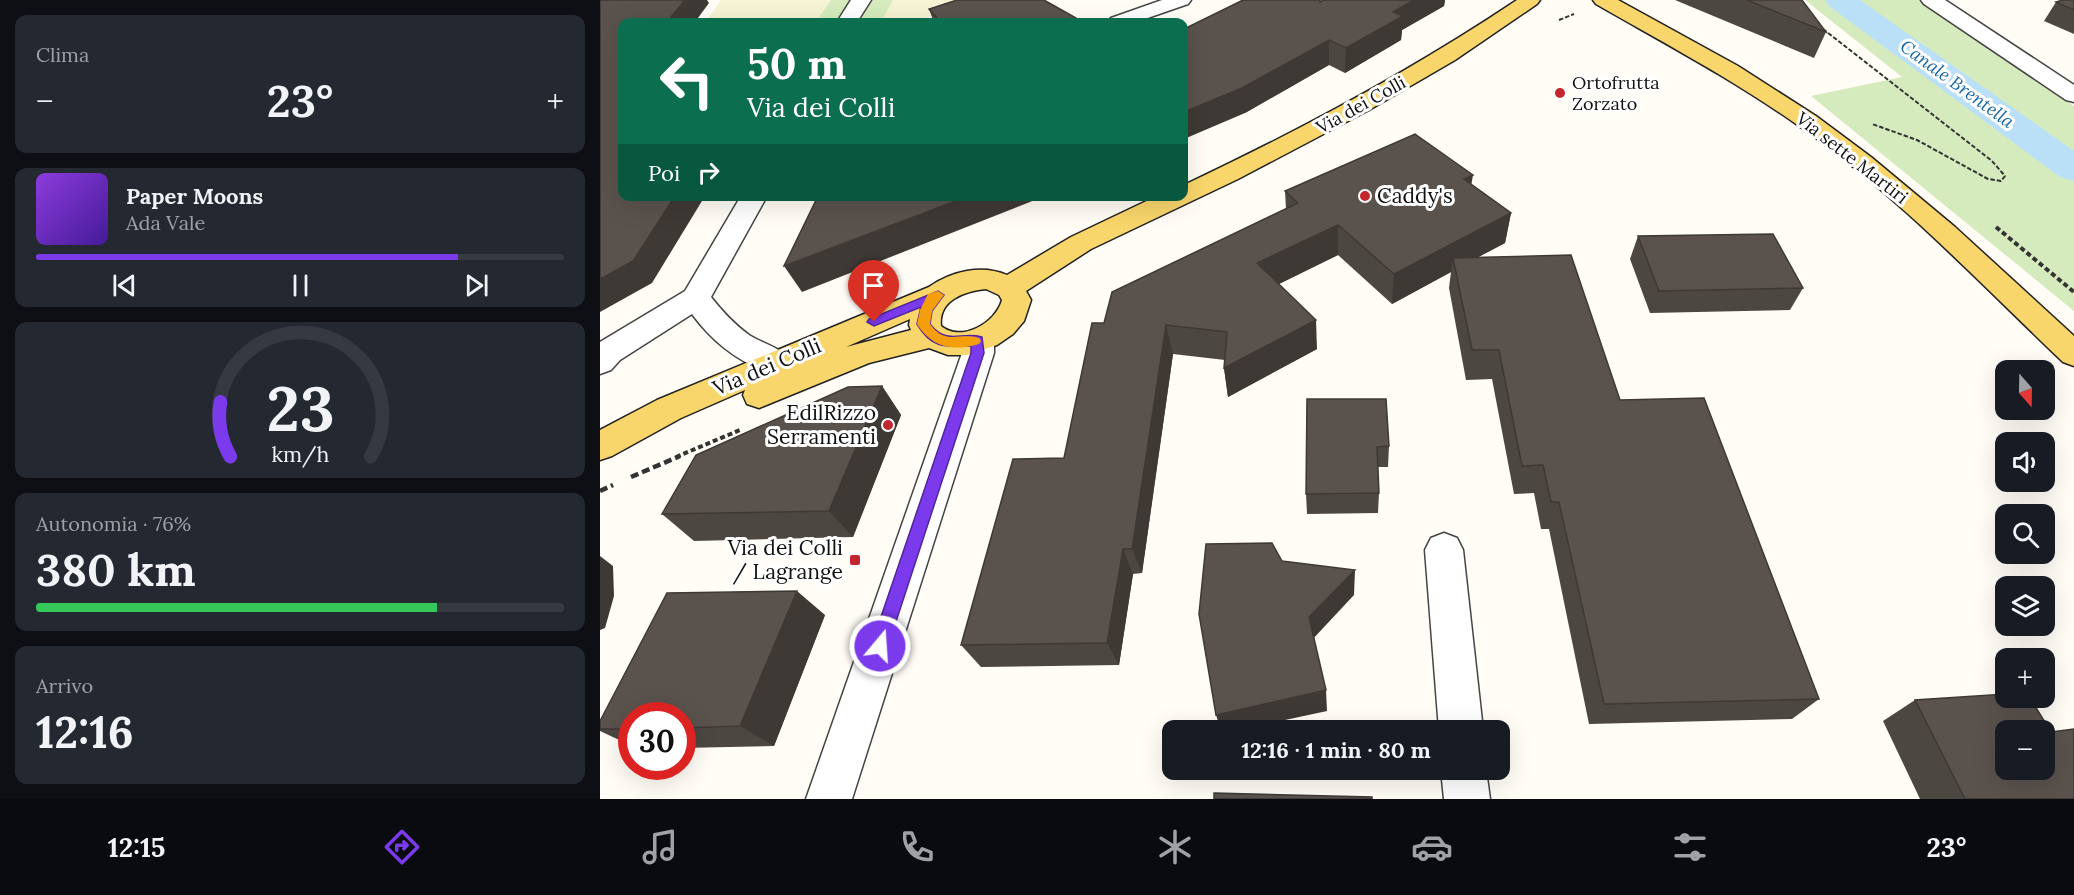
<!DOCTYPE html>
<html lang="it">
<head>
<meta charset="utf-8">
<style>
	:root { --surface:#171b24; --page:#242831; --text:#f1f3f6; --muted:#9ea1a6; --line:#363941; --accent:#7c3aed }
	body { margin:0; font-family:Lora,serif; background:var(--page); color:var(--text); height:100vh; display:flex; flex-direction:column; font-size:22px; white-space:nowrap }
	* { box-sizing:border-box; margin:0 }
	p { font-size:20px; color:var(--muted) }
	.icon { flex:none; width:33px; height:33px; fill:none; stroke:currentColor; stroke-width:2; stroke-linecap:round; stroke-linejoin:round }
	.map { position:relative; flex:1; overflow:hidden }
	.drawer { display:flex; flex-direction:column; gap:15px; padding:15px; background:#0d0f14; width:600px }
	.drawer>* { flex:none }
	.top-card { position:absolute; left:18px; top:18px; width:570px; height:183px; border-radius:12px; box-shadow:0 6px 24px #0002; background:#0b6e4f; color:#fff; overflow:hidden }
	.needle { width:39px; rotate:160deg }
	.fabs { position:absolute; left:1395px; top:360px; display:grid; gap:12px }
	.fabs a { display:grid; place-items:center; width:60px; height:60px; border-radius:12px; background:var(--surface); box-shadow:0 6px 24px #0002; font-size:30px }
	.speed { position:absolute; left:18px; top:702px; display:flex; gap:12px; font-size:30px; font-weight:700; text-align:center }
	.speed>* { display:grid; place-content:center; width:78px; height:78px; border-radius:50%; background:var(--surface); box-shadow:0 6px 24px #0002; line-height:1 }
	.speed .limit { border:9px solid #d22; background:#fff; color:#111 }
	.pin { position:absolute; display:grid; place-items:center; width:51px; height:51px; color:#fff; margin:-62px -26px; border-radius:50% 50% 50% 0; rotate:-45deg; box-shadow:0 0 6px #0007 }
	.pin .icon { rotate:45deg }
	.me { position:absolute; width:66px; margin:-33px; rotate:18deg; stroke-linejoin:round; filter:drop-shadow(0 0 4px #0008) }
	.turn { display:flex; align-items:center; gap:21px; height:126px; padding:0 30px; font-size:27px }
	.turn .icon { width:78px; height:78px; stroke-width:2.5 }
	.turn b { display:block; font-size:42px; line-height:51px }
	.then { display:flex; align-items:center; height:57px; padding:0 30px; background:#0003; gap:12px; font-size:22px }
	.big { font-size:45px; font-weight:700; line-height:1.1 }
	.drawer .widget { flex:1; display:flex; flex-direction:column; justify-content:center; gap:9px; min-width:0; padding:0 21px; border-radius:12px; background:var(--page) }
	.drawer .dial { align-items:center; gap:0 }
	.dial svg { height:156px; overflow:visible; fill:none; stroke:var(--line); stroke-width:7; stroke-linecap:round; text-anchor:middle }
	.dial text { fill:var(--text); stroke:none }
	.song { display:flex; align-items:center; gap:18px }
	.cover { width:72px; height:72px; border-radius:9px; background:linear-gradient(135deg,hsl(270 70% 55%),hsl(260 70% 35%)) }
	.played { height:6px; border-radius:3px; background:linear-gradient(90deg,var(--accent) 80%,var(--line) 80%) }
	.keys { display:flex; justify-content:space-around; direction:ltr }
	.heat { display:flex; justify-content:space-between; align-items:center; font-size:33px; direction:ltr }
	.charge { height:9px; border-radius:4px; background:linear-gradient(90deg,#34c759 76%,var(--line) 0) }
	.trip { position:absolute; left:562px; top:720px; width:348px; height:60px; border-radius:12px; background:var(--surface); box-shadow:0 6px 24px #0002; font-weight:700; line-height:60px; text-align:center }
	.tab-bar { display:flex; height:96px; justify-content:space-around; align-items:center; background:#090b0e; color:var(--muted) }
	.tab-bar .icon { width:42px; height:42px }
	.tab-bar .active { color:var(--accent) }
	.tab-bar b { font-size:27px; color:var(--text) }
	main { display:flex; flex:1; min-height:0 }
	.map>svg:first-child { display:block }
	.farmland { fill:#f6f3d4 }
	.green { fill:#d5ebbd }
	.lines { fill:none; stroke-linecap:round; stroke-linejoin:round }
	.canal { fill:#b9e0f7; fill-rule:evenodd }
	.minor-casing { stroke:#444; stroke-width:3 }
	.major-casing { stroke:#222; stroke-width:3 }
	.path-far2 { stroke:#333; stroke-width:2; stroke-dasharray:4.5 2; stroke-linecap:butt }
	.path-far1 { stroke:#333; stroke-width:4; stroke-dasharray:5 3; stroke-linecap:butt }
	.path { stroke:#333; stroke-width:4.5; stroke-dasharray:8 4; stroke-linecap:butt }
	.minor { fill:#fff; fill-rule:evenodd }
	.major { fill:#f9d66b; fill-rule:evenodd }
	.wall { fill:#4d4742 }
	.shaded-wall { fill:#3f3936 }
	.building { fill:#5a524d; stroke:#3f3936; stroke-width:1.5; fill-rule:evenodd }
	.route { fill:#7c3aed; stroke:#51269a; stroke-width:1.5 }
	.slow { fill:#f59e0b }
	.poi-dot { fill:#c4262e; stroke:#fff; stroke-width:2 }
	.labels { text-anchor:middle; stroke-width:6; stroke-linejoin:round; paint-order:stroke }
	.far-poi-label { font-size:18px; fill:#111; stroke:#fff; text-anchor:start }
	.far-water-label { font-size:18px; font-style:italic; fill:#1768a6; stroke:#fff }
	.far-street-label { font-size:18px; fill:#111; stroke:#fff }
	.poi-label { font-size:21px; fill:#111; stroke:#fff; text-anchor:end }
	.street-label { font-size:21px; fill:#111; stroke:#fff }
</style>
</head>
<body>
<main>
<section class="drawer">
<div class="widget"><p>Clima</p>
<div class="heat"><a>−</a><b class="big">23°</b><a>+</a></div>
</div>
<div class="widget">
<div class="song"><i class="cover"></i><div><b>Paper Moons</b><p>Ada Vale</p></div></div>
<div class="played"></div>
<div class="keys"><svg class="icon" aria-label="previous" viewBox="0 0 24 24"><path d="M18 5L8 12l10 7zM5 5v14"/></svg><svg class="icon" aria-label="pause" viewBox="0 0 24 24"><path d="M8 5v14M16 5v14"/></svg><svg class="icon" aria-label="next" viewBox="0 0 24 24"><path d="M6 5l10 7-10 7zM19 5v14"/></svg></div>
</div>
<div class="widget dial"><svg viewBox="0 0 100 80">
<path d="M14 69A42 42 0 1 1 86 69"/>
<path d="M14 69A42 42 0 0 1 9 41" stroke="#7c3aed"/>
<text x="50" y="56" font-size="32" font-weight="700">23</text>
<text x="50" y="72" font-size="11">km/h</text>
</svg></div>
<div class="widget"><p>Autonomia · 76%</p><b class="big">380 km</b><div class="charge"></div></div>
<div class="widget"><p>Arrivo</p><b class="big">12:16</b></div>
</section>
<div class="map">
<svg width="1474" height="799" viewBox="0 0 1474 799">
	<rect width="100%" height="100%" fill="#fffdf5"/>
	<!-- farmland -->
	<g class="farmland">
		<path d="M 121,0 L 231,0 L 216,22 L 106,22 Z"/>
		<path d="M 293,0 L 374,0 L 317,22 L 281,22 Z"/>
	</g>
	<!-- green -->
	<g class="green">
		<path d="M 231,0 L 293,0 L 281,22 L 216,22 Z"/>
		<path d="M 1205,0 L 1326,0 L 1398,54 L 1474,106 L 1474,311 L 1211,96 L 1302,77 Z"/>
	</g>
	<g class="lines">
		<!-- canal -->
		<path class="canal" d="M 1225,0 L 1260,0 L 1474,151 L 1474,181 L 1460,177 L 1229,6 Z"/>
		<defs>
			<g id="minor">
				<path d="M 251,0 L 271,0 L 257,22 L 237,22 Z"/>
				<path d="M 562,0 L 591,0 L 588,4 L 536,22 L 508,22 L 511,18 Z"/>
				<path d="M 1321,0 L 1345,0 L 1474,85 L 1474,102 L 1466,100 L 1324,4 Z"/>
				<path d="M 141,196 L 167,196 L 111,297 C 122,311 134,324 149,335 C 163,344 184,348 192,363 L 187,371 L 176,375 C 141,364 114,344 92,314 L 20,360 L 11,370 L 0,374 L 0,342 L 85,291 Z"/>
				<path d="M 378,329 L 389,332 L 394,340 L 394,353 L 252,799 L 206,799 L 362,353 L 362,340 L 367,332 Z"/>
				<path d="M 844,533 L 857,538 L 863,550 L 883,730 L 839,730 L 825,550 L 831,538 Z"/>
				<path d="M 841,770 L 886,770 L 890,799 L 844,799 Z"/>
			</g>
			<g id="major">
				<path d="M 917,0 L 940,0 L 937,4 L 855,60 L 769,110 L 638,179 L 491,249 L 426,291 L 431,300 L 424,321 L 413,334 L 397,345 L 367,355 L 348,355 L 329,348 L 269,363 L 159,408 L 147,404 L 143,395 L 145,390 L 81,418 L 12,456 L 0,460 L 0,430 L 57,400 L 329,287 C 351,271 382,264 407,275 L 471,237 L 557,196 L 584,196 L 584,185 C 699,131 811,71 917,0 ZM 386,289 L 399,295 L 402,300 C 396,323 361,343 341,326 C 338,300 365,291 386,289 ZM 310,319 L 309,325 L 311,330 L 246,347 Z"/>
				<path d="M 993,0 L 1018,0 L 1138,66 L 1216,116 L 1271,157 L 1355,227 L 1474,336 L 1474,366 L 1463,362 C 1378,281 1295,193 1199,126 C 1134,80 1064,43 996,4 Z"/>
			</g>
		</defs>
		<!-- minor casing -->
		<use href="#minor" class="minor-casing"/>
		<!-- major casing -->
		<use href="#major" class="major-casing"/>
		<!-- path-far2 -->
		<g class="path-far2">
			<path d="M 959,20 L 974,14"/>
			<path d="M 1223,29 L 1392,161 L 1405,176 L 1401,181 L 1388,179 L 1317,140 L 1272,124"/>
		</g>
		<!-- path-far1 -->
		<g class="path-far1">
			<path d="M 1396,227 L 1474,292"/>
			<path d="M 76,457 L 140,430"/>
		</g>
		<!-- path -->
		<g class="path">
			<path d="M 31,477 L 80,456"/>
			<path d="M 0,491 L 13,485"/>
		</g>
		<!-- minor -->
		<use href="#minor" class="minor"/>
		<!-- major -->
		<use href="#major" class="major"/>
	</g>
	<!-- wall -->
	<g class="wall">
		<path d="M 355,0 L 444,0 L 483,22 L 330,22 L 329,21 L 333,20 L 329,9 L 356,1 Z"/>
		<path d="M 723,0 L 845,0 L 844,6 L 802,30 L 801,40 L 745,73 L 729,65 L 645,113 L 720,2 Z"/>
		<path d="M 1075,0 L 1202,0 L 1226,32 L 1214,58 Z"/>
		<path d="M 1474,0 L 1474,34 L 1444,21 L 1456,2 Z"/>
		<path d="M 871,185 L 911,213 L 905,243 L 878,257 L 1020,400 L 1219,699 L 1192,719 L 989,724 L 949,529 L 941,529 L 934,493 L 914,494 L 892,379 L 866,380 L 849,288 L 851,272 L 792,304 L 738,255 L 679,284 L 717,349 L 628,397 L 624,368 L 625,360 L 573,354 L 542,573 L 533,574 L 519,665 L 381,667 L 361,645 L 464,458 L 504,323 L 686,209 L 685,191 Z"/>
		<path d="M 1038,236 L 1203,288 L 1190,310 L 1050,313 L 1030,259 Z"/>
		<path d="M 282,386 L 301,415 L 253,537 L 94,541 L 62,514 Z"/>
		<path d="M 707,399 L 789,446 L 788,467 L 778,467 L 779,493 L 778,513 L 707,514 L 706,494 Z"/>
		<path d="M 225,615 L 174,746 L 82,748 L 82,716 L 32,716 L 32,746 L 0,731 L 0,721 Z"/>
		<path d="M 1315,700 L 1474,799 L 1320,799 L 1283,721 Z"/>
	</g>
	<!-- shaded-wall -->
	<g class="shaded-wall">
		<path d="M 85,0 L 107,0 L 109,3 L 95,22 L 67,22 Z"/>
		<path d="M 814,0 L 845,0 L 844,6 L 802,30 L 801,40 L 745,73 L 746,48 L 793,12 Z"/>
		<path d="M 729,40 L 729,65 L 645,113 L 584,139 L 584,112 Z"/>
		<path d="M 873,175 L 868,204 L 864,179 Z"/>
		<path d="M 75,196 L 105,196 L 52,283 L 0,312 L 0,279 Z"/>
		<path d="M 369,196 L 445,196 L 202,292 L 184,266 Z"/>
		<path d="M 911,213 L 905,243 L 856,269 L 853,258 L 851,272 L 792,304 L 794,274 Z"/>
		<path d="M 738,225 L 738,255 L 660,293 L 657,263 Z"/>
		<path d="M 716,320 L 717,349 L 628,397 L 624,368 Z"/>
		<path d="M 566,325 L 573,354 L 542,573 L 532,549 Z"/>
		<path d="M 282,386 L 301,415 L 253,537 L 229,511 Z"/>
		<path d="M 523,549 L 533,574 L 519,665 L 507,643 Z"/>
		<path d="M 0,556 L 13,566 L 14,596 L 5,628 L 0,630 Z"/>
		<path d="M 755,570 L 754,595 L 711,641 L 709,617 Z"/>
		<path d="M 197,591 L 225,615 L 174,746 L 140,726 Z"/>
		<path d="M 726,690 L 727,711 L 639,730 L 621,730 L 616,715 Z"/>
	</g>
	<!-- building -->
	<g class="building">
		<path d="M 0,0 L 85,0 L 67,22 L 22,22 L 22,196 L 75,196 L 33,261 L 0,279 Z"/>
		<path d="M 357,0 L 444,0 L 483,22 L 331,22 L 329,21 L 337,18 L 329,9 Z"/>
		<path d="M 643,0 L 720,0 L 720,2 L 723,0 L 814,0 L 793,12 L 803,16 L 746,48 L 729,40 L 642,88 L 584,112 L 584,29 Z"/>
		<path d="M 1147,0 L 1202,0 L 1226,32 Z"/>
		<path d="M 1463,0 L 1474,0 L 1474,10 L 1456,2 Z"/>
		<path d="M 815,134 L 873,175 L 864,179 L 911,213 L 794,274 L 738,225 L 657,263 L 716,320 L 624,368 L 627,332 L 566,325 L 532,549 L 523,549 L 507,643 L 361,645 L 413,459 L 464,458 L 492,323 L 504,323 L 512,292 L 698,203 L 685,191 Z"/>
		<path d="M 218,196 L 369,196 L 184,266 Z"/>
		<path d="M 1173,234 L 1203,288 L 1059,291 L 1038,236 Z"/>
		<path d="M 971,255 L 1020,400 L 1104,398 L 1219,699 L 1004,704 L 959,502 L 951,502 L 943,465 L 922,466 L 899,350 L 872,350 L 853,258 Z"/>
		<path d="M 282,386 L 229,511 L 62,514 L 96,455 L 248,387 Z"/>
		<path d="M 707,399 L 786,399 L 789,446 L 777,447 L 779,493 L 706,494 Z"/>
		<path d="M 672,543 L 682,561 L 755,570 L 709,617 L 726,690 L 616,715 L 599,614 L 606,544 Z"/>
		<path d="M 197,591 L 140,726 L 82,728 L 82,716 L 32,716 L 32,729 L 0,729 L 0,721 L 67,593 Z"/>
		<path d="M 1406,694 L 1406,698 L 1430,698 L 1451,732 L 1474,729 L 1474,799 L 1365,799 L 1315,700 ZM 1406,730 L 1444,730 L 1444,770 L 1406,770 Z"/>
		<path d="M 614,793 L 772,797 L 772,799 L 614,799 Z"/>
	</g>
	<!-- route -->
	<path class="route" d="M 338,291 L 344,295 L 332,311 L 330,324 C 347,346 360,331 382,337 L 384,353 L 288,646 L 286,652 L 280,654 L 274,652 L 271,646 L 371,353 L 371,346 C 345,347 332,349 317,324 L 321,307 L 274,326 L 267,322 L 269,319 Z"/>
	<!-- slow -->
	<path class="slow" d="M 338,291 L 344,295 L 332,311 L 330,324 C 346,346 358,332 379,338 L 381,341 L 379,344 C 353,352 331,347 317,324 L 320,310 L 328,294 Z"/>
	<!-- markers -->
	<g class="poi-dot">
		<circle cx="960" cy="93" r="6"/>
		<circle cx="765" cy="196" r="6"/>
		<circle cx="288" cy="425" r="6"/>
		<rect x="249" y="554" width="12" height="12" rx="3"/>
	</g>
	<g class="labels">
		<!-- far-poi labels -->
		<g class="far-poi-label">
			<text x="972" y="89">Ortofrutta<tspan x="972" dy="21">Zorzato</tspan></text>
		</g>
		<!-- far-water labels -->
		<g class="far-water-label">
			<text transform="translate(1357 84) rotate(36)" y="6">Canale Brentella</text>
		</g>
		<!-- far-street labels -->
		<g class="far-street-label">
			<text transform="translate(761 105) rotate(-29)" y="6">Via dei Colli</text>
			<text transform="translate(1252 158) rotate(38)" y="6">Via sette Martiri</text>
		</g>
		<!-- poi labels -->
		<g class="poi-label">
			<text x="777" y="203" text-anchor="start">Caddy's</text>
			<text x="276" y="420">EdilRizzo<tspan x="276" dy="24">Serramenti</tspan></text>
			<text x="243" y="555">Via dei Colli<tspan x="243" dy="24">/ Lagrange</tspan></text>
		</g>
		<!-- street labels -->
		<g class="street-label">
			<text transform="translate(167 367) rotate(-23)" y="7">Via dei Colli</text>
		</g>
	</g>
</svg>
<div class="fabs">
<a><svg class="needle" viewBox="-14 -14 28 28"><path d="M0-13l5 13h-10z" fill="#e53935"/><path d="M0 13l5-13h-10z" fill="#9ea1a6"/></svg></a>
<a><svg class="icon" aria-label="sound" viewBox="0 0 24 24"><path d="M4 9h4l5-4v14l-5-4H4zM17 9q2 3 0 6"/></svg></a>
<a><svg class="icon" aria-label="search" viewBox="0 0 24 24"><circle cx="10" cy="10" r="6"/><path d="M15 15l6 6"/></svg></a>
<a><svg class="icon" aria-label="layers" viewBox="0 0 24 24"><path d="M12 4l9 5-9 5-9-5zM3 14l9 5 9-5"/></svg></a>
<a>+</a>
<a>−</a>
</div>
<div class="speed"><div class="limit">30</div></div>
<div class="pin" style="left:274px;top:322px;background:#d93025"><svg class="icon" aria-label="arrive" viewBox="0 0 24 24"><path d="M6 21V4h12l-3 4 3 4H6"/></svg></div>
<svg class="me" style="left:280px;top:646px" viewBox="-20 -20 40 40"><circle r="17" fill="#7c3aed" stroke="#fff" stroke-width="3"/><path d="M0-11L8 9 0 5-8 9z" fill="#fff"/></svg>
<div class="trip">12:16 · 1 min · 80 m</div>
<div class="top-card">
<div class="turn"><svg class="icon" aria-label="left" viewBox="0 0 24 24"><path d="M17 20v-9H6M10 6l-5 5 5 5"/></svg><div><b>50 m</b>Via dei Colli</div></div>
<div class="then">Poi<svg class="icon" aria-label="right" viewBox="0 0 24 24"><path d="M7 20v-9h11M14 6l5 5-5 5"/></svg></div>
</div>
</div>
</main>
<nav class="tab-bar">
<b>12:15</b>
<svg class="icon active" aria-label="directions" viewBox="0 0 24 24"><path d="M12 3l9 9-9 9-9-9zM9 14v-3h6M13 9l2 2-2 2"/></svg>
<svg class="icon" aria-label="music" viewBox="0 0 24 24"><path d="M9 18V5l10-2v13"/><circle cx="6" cy="18" r="3"/><circle cx="16" cy="16" r="3"/></svg>
<svg class="icon" aria-label="phone" viewBox="0 0 24 24"><path d="M5 4h4l2 5-3 2q2 4 5 5l2-3 5 2v4C11 20 4 13 5 4z"/></svg>
<svg class="icon" aria-label="climate" viewBox="0 0 24 24"><path d="M12 3v18M4 7l16 10M4 17L20 7"/></svg>
<svg class="icon" aria-label="car" viewBox="0 0 24 24"><path d="M5 17H2v-5l4-1 3-4h7l3 4 3 1v5h-3M9 17h6M6 11h13"/><circle cx="7" cy="17" r="2"/><circle cx="17" cy="17" r="2"/></svg>
<svg class="icon" aria-label="filters" viewBox="0 0 24 24"><path d="M4 7h16M4 17h16"/><circle cx="9" cy="7" r="2"/><circle cx="15" cy="17" r="2"/></svg>
<b>23°</b>
</nav>
</body>
</html>
